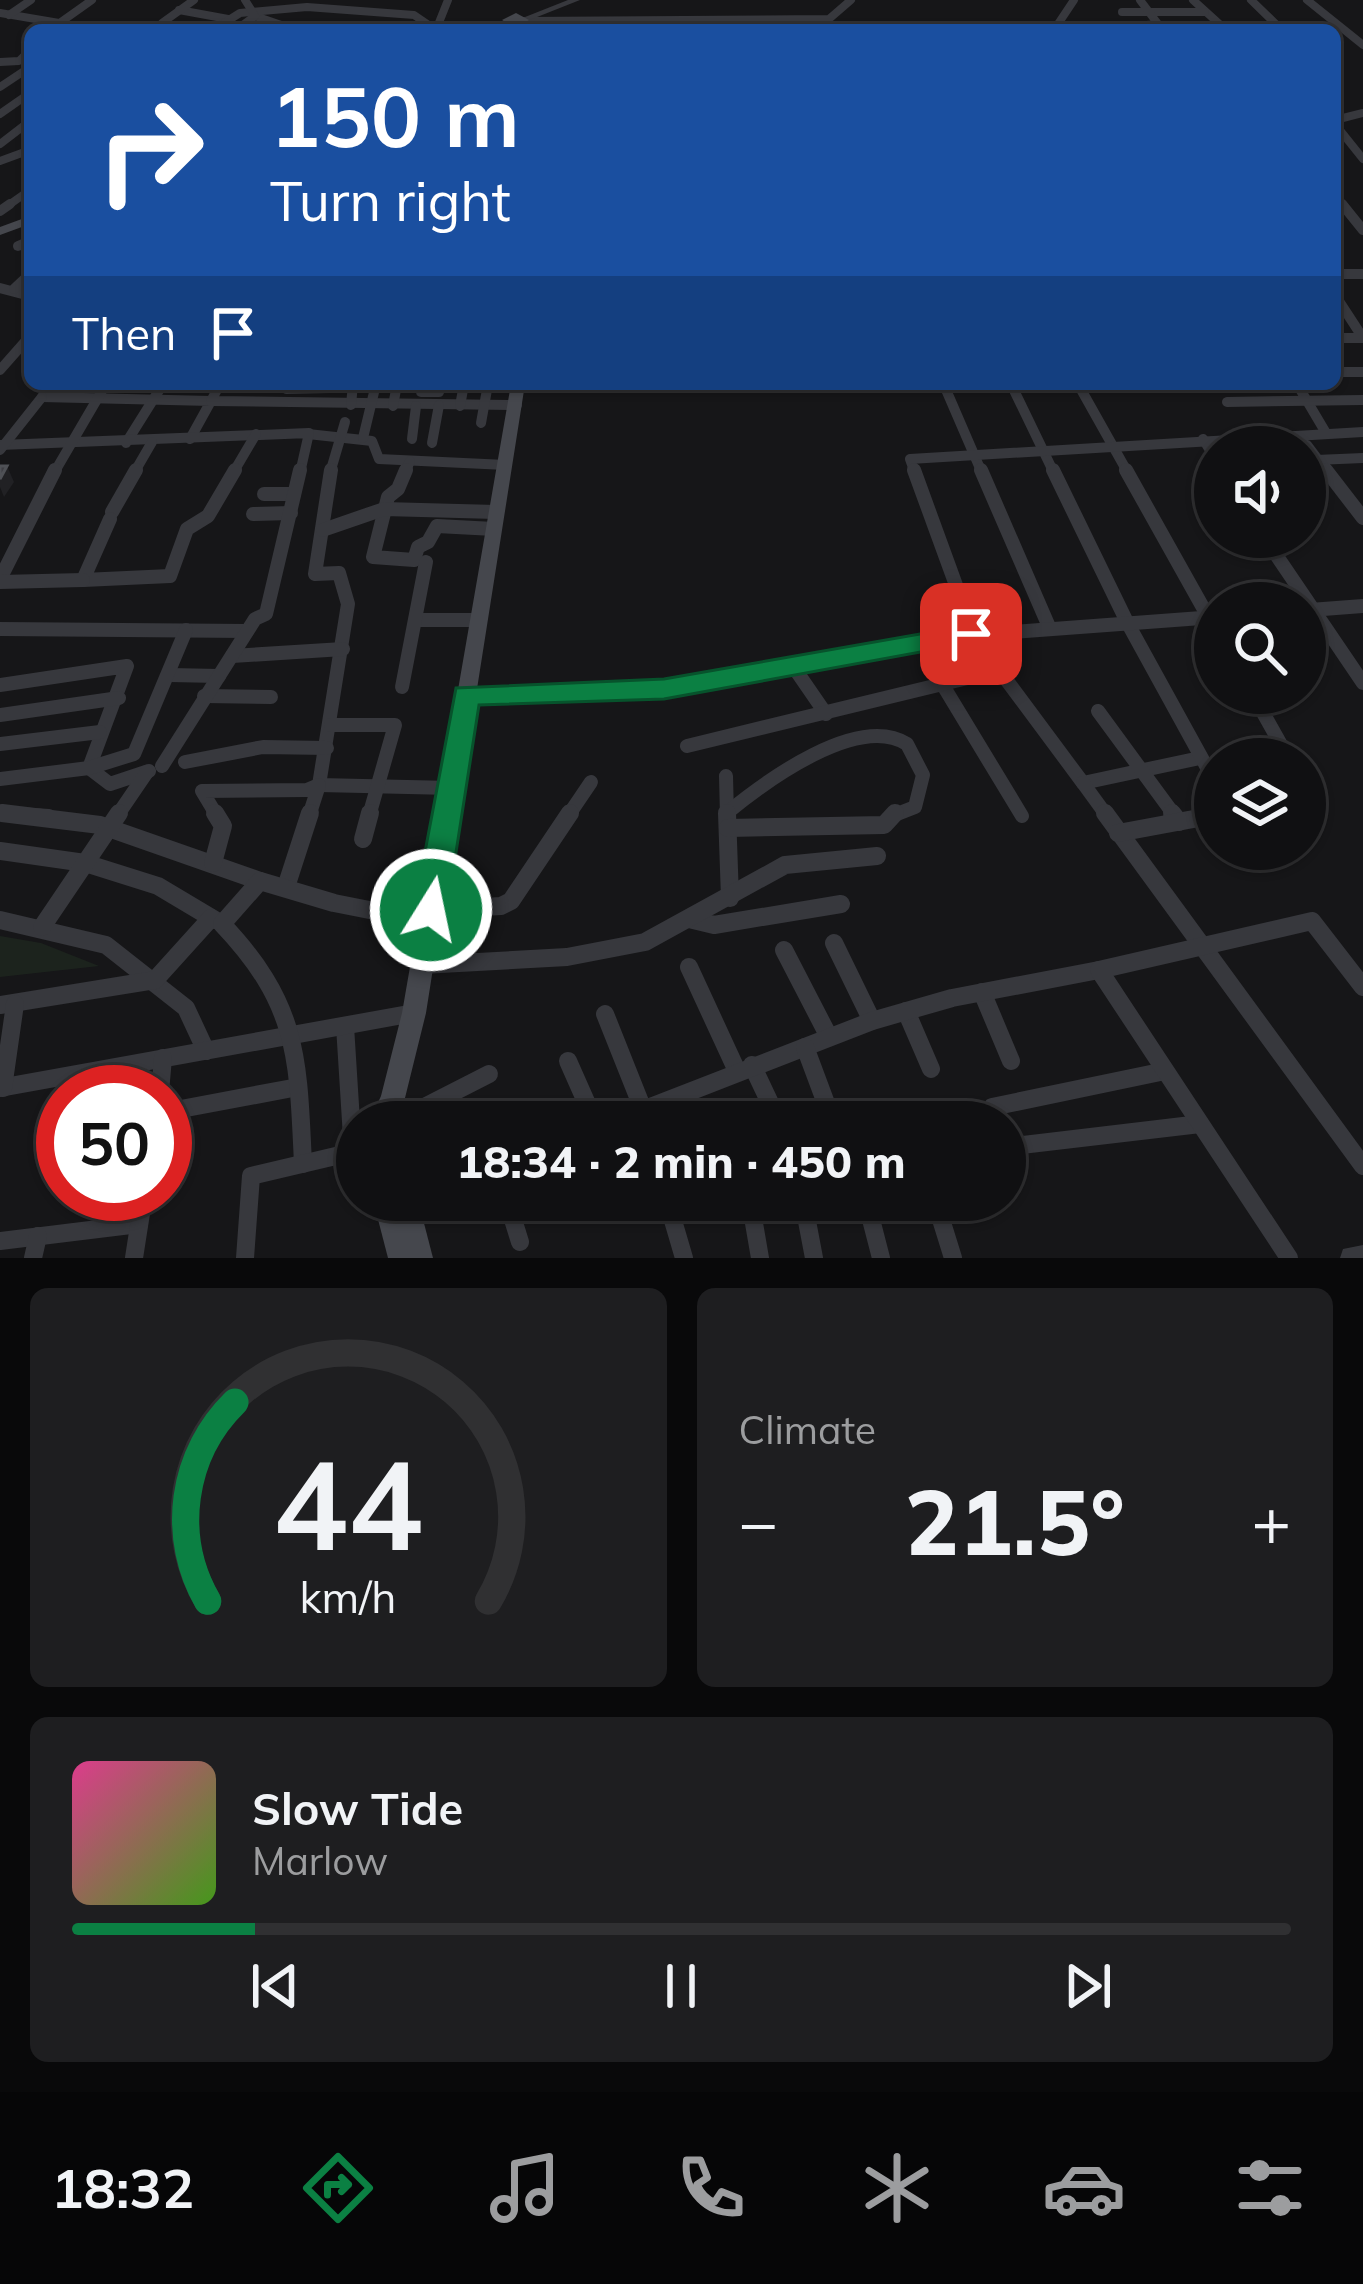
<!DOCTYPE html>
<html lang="en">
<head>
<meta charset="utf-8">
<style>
	:root { --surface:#101012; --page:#1e1e20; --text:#f1f3f6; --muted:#9c9d9f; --line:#303032; --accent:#0b8043 }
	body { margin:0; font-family:Mulish,sans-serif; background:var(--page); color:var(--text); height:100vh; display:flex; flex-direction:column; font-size:45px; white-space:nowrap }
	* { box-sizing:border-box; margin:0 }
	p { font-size:39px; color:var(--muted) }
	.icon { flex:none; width:66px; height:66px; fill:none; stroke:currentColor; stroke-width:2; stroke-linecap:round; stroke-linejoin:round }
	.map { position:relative; height:1258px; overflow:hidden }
	.panel { display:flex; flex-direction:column; gap:30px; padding:30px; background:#09090a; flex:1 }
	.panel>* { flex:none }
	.hud { position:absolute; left:24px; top:24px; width:1317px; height:366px; border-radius:18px; box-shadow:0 3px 9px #0004,0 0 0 3px var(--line); background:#1a4fa0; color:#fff; overflow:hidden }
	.controls { position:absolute; left:1194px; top:426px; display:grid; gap:24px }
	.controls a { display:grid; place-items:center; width:132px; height:132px; border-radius:50%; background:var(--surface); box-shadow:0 3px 9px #0004,0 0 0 3px var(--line); font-size:60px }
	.speed { position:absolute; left:36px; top:1065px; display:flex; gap:24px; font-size:60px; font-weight:700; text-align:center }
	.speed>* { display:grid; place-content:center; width:156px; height:156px; border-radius:50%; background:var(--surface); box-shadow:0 3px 9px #0004,0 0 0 3px var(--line); line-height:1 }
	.speed .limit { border:18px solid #d22; background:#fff; color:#111 }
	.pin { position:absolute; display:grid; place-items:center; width:102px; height:102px; color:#fff; margin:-51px; border-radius:24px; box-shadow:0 6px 18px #0006 }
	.me { position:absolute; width:132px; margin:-66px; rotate:10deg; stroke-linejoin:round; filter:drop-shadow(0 0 9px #0008) }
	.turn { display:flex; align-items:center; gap:42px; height:252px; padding:0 48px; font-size:54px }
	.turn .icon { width:156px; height:156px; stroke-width:2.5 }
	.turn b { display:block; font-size:84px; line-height:102px }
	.then { display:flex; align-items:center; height:114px; padding:0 48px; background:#0003; gap:24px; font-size:45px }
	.big { font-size:90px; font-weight:800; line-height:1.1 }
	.panel .card { flex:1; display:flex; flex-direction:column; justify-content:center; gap:18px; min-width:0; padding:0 42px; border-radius:18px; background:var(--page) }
	.panel .dial { align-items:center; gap:0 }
	.dial svg { height:312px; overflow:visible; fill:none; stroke:var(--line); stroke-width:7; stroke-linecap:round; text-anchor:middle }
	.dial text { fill:var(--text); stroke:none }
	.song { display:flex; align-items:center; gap:36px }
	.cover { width:144px; height:144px; border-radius:18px; background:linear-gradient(135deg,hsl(330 70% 55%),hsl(100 70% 35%)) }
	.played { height:12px; border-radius:6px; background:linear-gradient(90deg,var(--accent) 15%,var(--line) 15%) }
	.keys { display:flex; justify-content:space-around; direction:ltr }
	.heat { display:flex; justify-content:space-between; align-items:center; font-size:66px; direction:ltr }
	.panel .tiles { flex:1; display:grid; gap:30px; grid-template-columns:1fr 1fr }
	.card:last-child { grid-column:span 2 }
	.trip { position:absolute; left:336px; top:1101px; width:690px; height:120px; border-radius:60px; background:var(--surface); box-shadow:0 3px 9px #0004,0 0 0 3px var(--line); font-weight:800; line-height:120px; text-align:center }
	.dock { display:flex; height:192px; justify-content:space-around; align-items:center; background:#060607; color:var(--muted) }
	.dock .icon { width:84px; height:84px }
	.dock .on { color:var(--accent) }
	.dock b { font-size:54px; color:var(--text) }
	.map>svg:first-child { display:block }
	.green { fill:#1c231d }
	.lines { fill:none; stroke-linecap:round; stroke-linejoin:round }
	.minor-far3 { stroke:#37383d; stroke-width:8 }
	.minor-far2 { stroke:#37383d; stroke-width:10 }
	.minor-far1 { stroke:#37383d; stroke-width:14 }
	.minor { stroke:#37383d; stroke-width:18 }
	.tertiary { fill:#37383d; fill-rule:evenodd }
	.secondary { fill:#45474d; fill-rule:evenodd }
	.shaded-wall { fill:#212124 }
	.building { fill:#3f3f44; stroke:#4f5156; stroke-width:3 }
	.route { fill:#0b8043; stroke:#07532c; stroke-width:3 }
</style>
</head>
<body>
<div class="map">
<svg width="1363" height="1258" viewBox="0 0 1363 1258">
	<rect width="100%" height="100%" fill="#161618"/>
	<!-- green -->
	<path class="green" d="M 0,936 L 41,943 L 99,966 L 0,977 Z"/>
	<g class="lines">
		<!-- minor-far3 -->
		<g class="minor-far3">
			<path d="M 1193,0 L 1226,30"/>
			<path d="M 1251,0 L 1282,30"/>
			<path d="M 1307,0 L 1363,45"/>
			<path d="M 179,10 L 228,19"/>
			<path d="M 1122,12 L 1205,12"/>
			<path d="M 0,13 L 59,23"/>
			<path d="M 9,15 L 31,0"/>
			<path d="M 255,16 L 296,30"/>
			<path d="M 523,21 L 829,19 L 851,0"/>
			<path d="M 162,23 L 194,0"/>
			<path d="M 54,27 L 92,0"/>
			<path d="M 213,30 L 240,13 L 307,7 L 414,15 L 436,30"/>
			<path d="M 236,30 L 255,16 L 245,0"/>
			<path d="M 436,30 L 448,0"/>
			<path d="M 483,30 L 497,29"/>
			<path d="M 1054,30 L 1074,0"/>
			<path d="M 1089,30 L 1158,24 L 1140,0"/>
			<path d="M 0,62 L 19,61 L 30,50"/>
			<path d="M 0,87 L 30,67"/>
			<path d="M 0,114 L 30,93"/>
			<path d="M 1335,120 L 1363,113"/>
			<path d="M 1335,124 L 1363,159"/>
			<path d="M 0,144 L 30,121"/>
			<path d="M 0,161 L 30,150"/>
			<path d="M 1335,204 L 1344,207"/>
			<path d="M 6,207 L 30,190"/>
		</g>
		<!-- minor-far2 -->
		<g class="minor-far2">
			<path d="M 1342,204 L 1363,230"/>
			<path d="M 0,211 L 10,204"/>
			<path d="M 18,246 L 30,241"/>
			<path d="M 1335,274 L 1363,274"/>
			<path d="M 0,288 L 30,296"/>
			<path d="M 14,289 L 30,274"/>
			<path d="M 1335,295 L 1363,338"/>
			<path d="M 1335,338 L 1363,338"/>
			<path d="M 0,370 L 30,336"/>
			<path d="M 1335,372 L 1363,372"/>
			<path d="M 51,384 L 42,397 L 211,401 L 190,439"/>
			<path d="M 220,384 L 211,401 L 517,405"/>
			<path d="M 420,384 L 421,392 L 439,392 L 442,384"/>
			<path d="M 1011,384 L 1054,473"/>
			<path d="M 1078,384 L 1128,473"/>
			<path d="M 1297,384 L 1326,433"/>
			<path d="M 944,385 L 982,473"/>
			<path d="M 286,389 L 330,388"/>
			<path d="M 1227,402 L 1363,400"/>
			<path d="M 351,405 L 353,384"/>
			<path d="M 393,406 L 397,384"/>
			<path d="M 460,406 L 464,384"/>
			<path d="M 481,423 L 488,384"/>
			<path d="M 308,434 L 372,441 L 379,459 L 506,465"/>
			<path d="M 363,438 L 376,384"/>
			<path d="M 412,439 L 416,406"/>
			<path d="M 1203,439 L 1215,458"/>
			<path d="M 126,443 L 163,384"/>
			<path d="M 432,443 L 439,405"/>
			<path d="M 0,445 L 309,433 L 300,473"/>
			<path d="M 1307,445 L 1328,473"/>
			<path d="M 0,450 L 42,397"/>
			<path d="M 1316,460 L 1363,458"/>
			<path d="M 54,473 L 106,384"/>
			<path d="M 134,473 L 152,442"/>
			<path d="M 233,473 L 256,434"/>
			<path d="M 330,473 L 345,422"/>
			<path d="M 405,473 L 410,461"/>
			<path d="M 915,473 L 910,459 L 1363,432"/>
		</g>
		<!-- minor-far1 -->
		<g class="minor-far1">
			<path d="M 331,470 L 315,574 L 339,573 L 348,604 L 319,785 L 452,788"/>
			<path d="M 406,470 L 398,489 L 388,497 L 373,557 L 414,560 L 418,547 L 428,542 L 437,526 L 494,529"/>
			<path d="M 914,470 L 988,673 L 1005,678 L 1083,783 L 1200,758"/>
			<path d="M 981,470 L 1050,629"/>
			<path d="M 1053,470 L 1127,622 L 1215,782"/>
			<path d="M 1126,470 L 1215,629"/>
			<path d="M 1326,470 L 1363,518"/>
			<path d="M 264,494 L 294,494"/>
			<path d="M 112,512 L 136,470"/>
			<path d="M 253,514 L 291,513"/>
			<path d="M 110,519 L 83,580 L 170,576 L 187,529 L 208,516 L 235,470"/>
			<path d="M 323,530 L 384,509 L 496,512"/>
			<path d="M 1264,537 L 1363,683"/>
			<path d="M 0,579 L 55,470"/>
			<path d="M 0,582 L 83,580"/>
			<path d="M 1310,610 L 1363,606"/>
			<path d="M 416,620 L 479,620"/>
			<path d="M 0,629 L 247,631"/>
			<path d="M 232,656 L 343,649"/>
			<path d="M 795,669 L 826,714"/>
			<path d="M 170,675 L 219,676"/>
			<path d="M 0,685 L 127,666 L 89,768"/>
			<path d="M 402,687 L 426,562"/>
			<path d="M 944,687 L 1022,816"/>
			<path d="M 1252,693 L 1289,759"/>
			<path d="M 466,695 L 664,689 L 971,635 L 1215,617"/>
			<path d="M 204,696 L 271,697"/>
			<path d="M 1098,711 L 1175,816"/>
			<path d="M 0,715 L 119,698"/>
			<path d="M 331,725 L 395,725 L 369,816"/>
			<path d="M 0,744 L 100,732"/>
			<path d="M 687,746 L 988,673"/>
			<path d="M 185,762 L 263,747 L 327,748"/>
			<path d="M 162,766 L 255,619 L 266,614 L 300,470"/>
			<path d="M 89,768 L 110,784 L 149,771"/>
			<path d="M 726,776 L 727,816"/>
			<path d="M 0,779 L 89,768 L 134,754 L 186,630"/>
			<path d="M 1083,783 L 1107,816"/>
			<path d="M 1305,787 L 1313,801 L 1305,802"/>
			<path d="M 728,812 C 766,781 858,713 907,744 L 923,775 L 915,807 L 892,816"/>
			<path d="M 0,813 L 49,816"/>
			<path d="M 117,816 L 147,772"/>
			<path d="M 217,816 L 202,791 L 307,790 L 319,785 L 309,816"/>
			<path d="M 568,816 L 591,782"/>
			<path d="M 1209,816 L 1215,815"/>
		</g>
		<!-- minor -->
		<g class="minor">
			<path d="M 2,813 L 100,825 L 260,881"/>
			<path d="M 727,813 L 730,898"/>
			<path d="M 1105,813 L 1363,1166"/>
			<path d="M 1172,813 L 1179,822"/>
			<path d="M 728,828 L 884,825 L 895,813"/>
			<path d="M 1118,833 L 1215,815"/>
			<path d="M 363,839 L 370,813"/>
			<path d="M 0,851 L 85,863 L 158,886 L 215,920"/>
			<path d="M 213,863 L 223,826 L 215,813"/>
			<path d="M 286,887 L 310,813"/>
			<path d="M 431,910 L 501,906 L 511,901 L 570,813"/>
			<path d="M 689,919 L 714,925 L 841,904"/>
			<path d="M 0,920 L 106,945 L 186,1008 L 206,1051"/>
			<path d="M 42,927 L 119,813"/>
			<path d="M 834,943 L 872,1021"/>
			<path d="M 784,950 L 829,1037"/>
			<path d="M 422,965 L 567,957 L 645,942 L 785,865 L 877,856"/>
			<path d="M 689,967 L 737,1071"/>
			<path d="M 982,992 L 1011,1061"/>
			<path d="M 0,1005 L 155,980 L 211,918"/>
			<path d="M 906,1011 L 931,1069"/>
			<path d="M 605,1014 L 648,1122"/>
			<path d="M 345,1026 L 353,1153"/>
			<path d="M 568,1061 L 595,1122"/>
			<path d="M 752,1065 L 779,1122"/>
			<path d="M 0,1088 L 414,1013"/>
			<path d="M 3,1088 L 15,1004"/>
			<path d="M 160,1092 L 163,1058"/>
			<path d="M 992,1107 L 1165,1071"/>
			<path d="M 165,1112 L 298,1087"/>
			<path d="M 395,1122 L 489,1074"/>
			<path d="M 612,1122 L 872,1021 L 952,998 L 1099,970"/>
			<path d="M 781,1122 L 827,1106 L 805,1047"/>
			<path d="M 1005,1147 L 1200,1124"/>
			<path d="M 303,1164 C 298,1058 299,1005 222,924 L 260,881 L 334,903 L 430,922"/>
			<path d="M 507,1200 L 520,1242"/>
			<path d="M 667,1200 L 684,1258"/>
			<path d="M 750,1200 L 760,1258"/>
			<path d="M 803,1200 L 814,1258"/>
			<path d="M 866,1200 L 881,1258"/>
			<path d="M 935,1200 L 953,1258"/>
			<path d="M 0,1241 L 139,1224"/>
			<path d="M 33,1258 L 38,1236"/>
			<path d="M 134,1258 L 144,1194"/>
			<path d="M 245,1258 L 251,1176 L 357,1151"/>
			<path d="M 1289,1258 L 1099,970 L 1312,921 L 1363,987"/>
		</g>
		<!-- tertiary -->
		<g class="tertiary">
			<path d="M 568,0 L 580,0 L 527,21 L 520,19 Z"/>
			<path d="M 1363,1245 L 1363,1258 L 1340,1258 L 1343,1249 Z"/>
		</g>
		<!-- secondary -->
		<g class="secondary">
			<path d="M 516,13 L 529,20 C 523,25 508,25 502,20 Z"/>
			<path d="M 30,216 L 30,224 L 0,235 L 0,227 Z"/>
			<path d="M 511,384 L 525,384 L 426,1013 L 405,1098 L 407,1122 L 369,1122 L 381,1096 L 402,1013 Z"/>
			<path d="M 373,1200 L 418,1200 L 433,1258 L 388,1258 Z"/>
		</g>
	</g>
	<!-- shaded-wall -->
	<path class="shaded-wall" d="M 7,466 L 14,482 L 4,497 L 0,487 L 0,479 Z"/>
	<!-- building -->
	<path class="building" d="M 0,466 L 7,466 L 0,479 Z"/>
	<!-- route -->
	<path class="route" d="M 971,625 L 985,634 L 981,641 L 664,699 L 479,705 L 447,910 L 442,920 L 431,924 L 419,920 L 414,910 L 456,688 L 664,679 Z"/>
</svg>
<div class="controls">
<a><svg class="icon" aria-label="sound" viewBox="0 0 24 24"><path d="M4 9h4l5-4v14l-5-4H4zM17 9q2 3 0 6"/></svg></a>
<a><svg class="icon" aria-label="search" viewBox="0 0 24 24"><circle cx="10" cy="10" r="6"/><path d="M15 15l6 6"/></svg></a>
<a><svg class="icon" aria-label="layers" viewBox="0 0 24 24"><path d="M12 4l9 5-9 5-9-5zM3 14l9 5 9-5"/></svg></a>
</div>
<div class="speed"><div class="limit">50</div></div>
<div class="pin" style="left:971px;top:634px;background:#d93025"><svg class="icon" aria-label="arrive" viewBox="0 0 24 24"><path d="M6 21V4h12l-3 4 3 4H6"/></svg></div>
<svg class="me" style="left:431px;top:910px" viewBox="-20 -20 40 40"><circle r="17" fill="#0b8043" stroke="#fff" stroke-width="3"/><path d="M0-11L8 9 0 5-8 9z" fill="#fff"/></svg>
<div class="trip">18:34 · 2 min · 450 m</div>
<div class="hud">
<div class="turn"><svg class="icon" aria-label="right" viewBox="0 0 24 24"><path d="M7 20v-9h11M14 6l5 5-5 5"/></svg><div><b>150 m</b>Turn right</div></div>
<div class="then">Then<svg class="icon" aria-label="arrive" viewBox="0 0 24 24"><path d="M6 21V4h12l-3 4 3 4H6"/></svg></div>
</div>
</div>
<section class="panel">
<div class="tiles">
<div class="card dial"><svg viewBox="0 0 100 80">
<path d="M14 69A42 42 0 1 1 86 69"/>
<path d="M14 69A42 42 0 0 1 21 18" stroke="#0b8043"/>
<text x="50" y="56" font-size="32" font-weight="700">44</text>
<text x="50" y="72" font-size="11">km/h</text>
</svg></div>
<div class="card"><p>Climate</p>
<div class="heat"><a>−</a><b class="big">21.5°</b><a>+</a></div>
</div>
<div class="card">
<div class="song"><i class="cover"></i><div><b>Slow Tide</b><p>Marlow</p></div></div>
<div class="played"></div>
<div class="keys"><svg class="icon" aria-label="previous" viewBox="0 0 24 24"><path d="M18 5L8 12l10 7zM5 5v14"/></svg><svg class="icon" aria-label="pause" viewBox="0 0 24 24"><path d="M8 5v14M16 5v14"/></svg><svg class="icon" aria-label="next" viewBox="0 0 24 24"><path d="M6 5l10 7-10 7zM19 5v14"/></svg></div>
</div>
</div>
</section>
<nav class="dock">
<b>18:32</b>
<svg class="icon on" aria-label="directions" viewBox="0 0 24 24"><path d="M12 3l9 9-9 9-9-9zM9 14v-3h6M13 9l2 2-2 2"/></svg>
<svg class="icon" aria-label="music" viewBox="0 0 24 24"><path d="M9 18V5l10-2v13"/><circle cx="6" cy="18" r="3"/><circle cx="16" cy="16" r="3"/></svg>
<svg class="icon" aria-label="phone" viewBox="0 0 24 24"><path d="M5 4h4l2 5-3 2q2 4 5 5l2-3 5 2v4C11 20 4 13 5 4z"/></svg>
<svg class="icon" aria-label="climate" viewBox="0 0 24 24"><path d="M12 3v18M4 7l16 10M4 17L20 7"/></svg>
<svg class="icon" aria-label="car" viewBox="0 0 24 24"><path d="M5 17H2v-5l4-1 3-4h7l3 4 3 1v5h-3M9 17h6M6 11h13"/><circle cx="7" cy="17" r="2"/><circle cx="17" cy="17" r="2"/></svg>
<svg class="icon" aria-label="filters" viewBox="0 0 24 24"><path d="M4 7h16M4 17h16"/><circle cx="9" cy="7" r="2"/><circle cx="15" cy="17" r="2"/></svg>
</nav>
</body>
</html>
